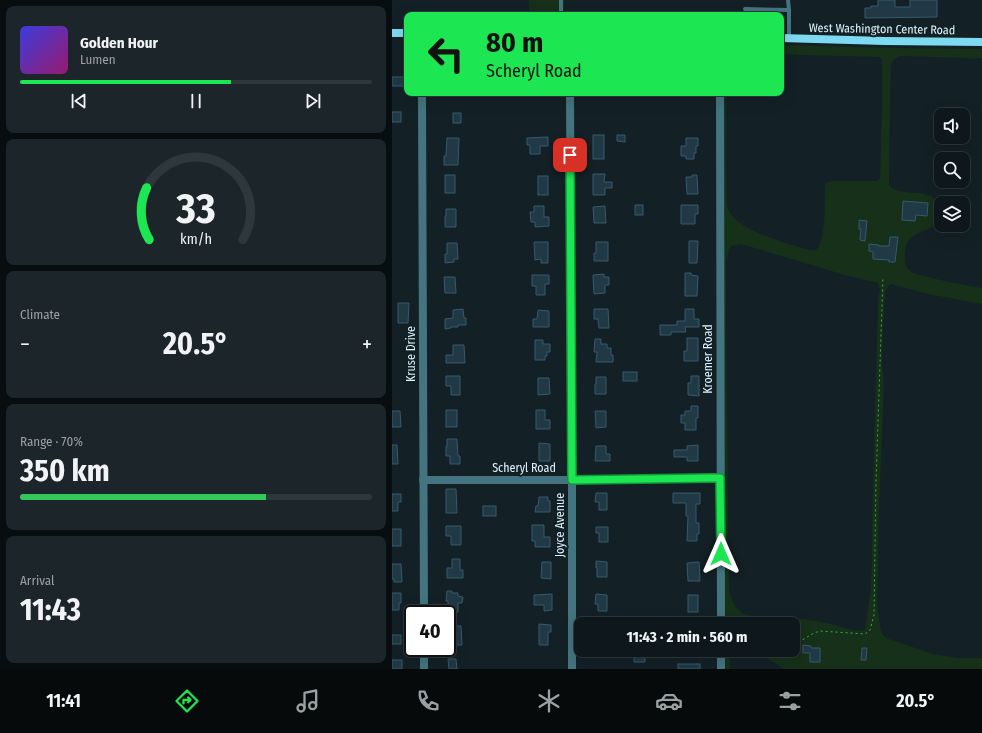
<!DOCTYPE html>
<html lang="en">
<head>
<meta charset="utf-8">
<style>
	:root { --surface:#0e181c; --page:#1c2529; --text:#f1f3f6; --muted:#9ba0a3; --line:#2e373b; --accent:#1de653 }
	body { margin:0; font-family:"Fira Sans Condensed",sans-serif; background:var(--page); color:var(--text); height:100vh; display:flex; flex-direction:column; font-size:15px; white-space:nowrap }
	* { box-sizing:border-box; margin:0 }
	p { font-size:13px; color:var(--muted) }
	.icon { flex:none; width:22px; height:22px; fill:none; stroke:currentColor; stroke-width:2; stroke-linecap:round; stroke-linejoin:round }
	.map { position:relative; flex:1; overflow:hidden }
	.side { display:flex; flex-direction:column; gap:6px; padding:6px; background:#080d0f; width:392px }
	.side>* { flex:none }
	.hud { position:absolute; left:12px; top:12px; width:380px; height:84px; border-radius:8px; box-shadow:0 4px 16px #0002,0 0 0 1px var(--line); background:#1de653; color:#111; overflow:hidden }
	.tools { position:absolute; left:542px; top:108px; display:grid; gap:8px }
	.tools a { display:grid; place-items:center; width:36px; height:36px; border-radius:8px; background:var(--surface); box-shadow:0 4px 16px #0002,0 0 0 1px var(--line); font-size:20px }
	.speed { position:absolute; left:12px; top:605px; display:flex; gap:8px; font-size:20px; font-weight:700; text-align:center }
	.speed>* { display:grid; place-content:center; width:52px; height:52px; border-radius:50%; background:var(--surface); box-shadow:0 4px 16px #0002,0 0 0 1px var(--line); line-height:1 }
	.speed .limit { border:2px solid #111; border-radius:6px; background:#fff; color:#111 }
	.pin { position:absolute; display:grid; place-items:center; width:34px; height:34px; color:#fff; margin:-17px; border-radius:8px; box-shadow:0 2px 6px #0006 }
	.me { position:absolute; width:44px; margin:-22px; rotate:0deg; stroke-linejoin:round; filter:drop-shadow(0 0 3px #0008) }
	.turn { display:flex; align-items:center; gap:14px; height:84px; padding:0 16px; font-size:18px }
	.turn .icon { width:52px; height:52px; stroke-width:2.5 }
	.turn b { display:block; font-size:28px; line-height:34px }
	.big { font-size:30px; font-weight:700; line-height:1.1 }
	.side .card { flex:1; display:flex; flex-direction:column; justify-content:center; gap:6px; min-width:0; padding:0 14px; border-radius:8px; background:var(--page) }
	.side .dial { align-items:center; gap:0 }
	.dial svg { height:104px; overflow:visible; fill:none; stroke:var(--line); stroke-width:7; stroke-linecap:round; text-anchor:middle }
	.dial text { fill:var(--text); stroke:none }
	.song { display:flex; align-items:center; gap:12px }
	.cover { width:48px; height:48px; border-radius:6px; background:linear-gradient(135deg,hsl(240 70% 55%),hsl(320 70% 35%)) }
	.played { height:4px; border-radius:2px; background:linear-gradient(90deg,var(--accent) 60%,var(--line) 60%) }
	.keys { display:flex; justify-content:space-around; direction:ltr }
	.heat { display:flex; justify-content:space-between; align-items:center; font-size:22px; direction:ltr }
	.charge { height:6px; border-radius:3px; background:linear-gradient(90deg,#34c759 70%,var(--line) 0) }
	.trip { position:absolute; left:182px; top:617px; width:226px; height:40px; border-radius:8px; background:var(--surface); box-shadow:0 4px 16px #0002,0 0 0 1px var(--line); font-weight:700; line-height:40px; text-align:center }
	.menu { display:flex; height:64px; justify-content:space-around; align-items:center; background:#060a0b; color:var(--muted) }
	.menu .icon { width:28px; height:28px }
	.menu .active { color:var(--accent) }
	.menu b { font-size:18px; color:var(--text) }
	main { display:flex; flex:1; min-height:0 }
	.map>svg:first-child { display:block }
	.green { fill:#16301a; fill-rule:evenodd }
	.building { fill:#213845; stroke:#355a6f }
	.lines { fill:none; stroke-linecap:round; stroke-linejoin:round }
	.path { stroke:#3ead4a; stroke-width:1; stroke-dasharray:2 3; stroke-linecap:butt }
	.service { stroke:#437480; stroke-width:4 }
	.minor { stroke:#437480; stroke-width:8 }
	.tertiary { stroke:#437480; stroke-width:8 }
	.secondary { stroke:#7edaf0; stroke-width:8 }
	.route-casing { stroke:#139636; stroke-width:10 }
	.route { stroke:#1de653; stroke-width:7 }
	.labels { text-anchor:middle; stroke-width:4; stroke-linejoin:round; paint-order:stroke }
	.street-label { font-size:12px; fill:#dcf2fb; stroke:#132026 }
</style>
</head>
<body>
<main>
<section class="side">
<div class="card">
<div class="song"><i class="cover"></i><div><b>Golden Hour</b><p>Lumen</p></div></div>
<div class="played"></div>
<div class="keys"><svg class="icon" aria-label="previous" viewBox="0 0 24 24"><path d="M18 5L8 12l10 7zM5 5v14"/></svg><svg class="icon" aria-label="pause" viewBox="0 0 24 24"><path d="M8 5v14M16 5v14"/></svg><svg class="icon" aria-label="next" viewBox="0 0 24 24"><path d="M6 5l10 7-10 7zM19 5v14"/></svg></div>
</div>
<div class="card dial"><svg viewBox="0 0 100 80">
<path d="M14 69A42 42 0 1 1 86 69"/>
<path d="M14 69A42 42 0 0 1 12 29" stroke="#1de653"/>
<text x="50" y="56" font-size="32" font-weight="700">33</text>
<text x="50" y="72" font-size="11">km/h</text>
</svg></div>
<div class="card"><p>Climate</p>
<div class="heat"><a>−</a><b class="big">20.5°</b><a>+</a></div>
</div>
<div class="card"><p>Range · 70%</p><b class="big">350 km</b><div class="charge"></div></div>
<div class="card"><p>Arrival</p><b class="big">11:43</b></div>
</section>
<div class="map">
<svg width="590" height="669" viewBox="0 0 590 669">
	<rect width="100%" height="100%" fill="#132026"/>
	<!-- green -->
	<g class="green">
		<rect x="137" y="0" width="35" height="15"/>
		<path d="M 389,45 L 500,48 L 590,49 L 590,58 L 581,59 L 575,58 L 508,56 L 504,58 L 499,64 L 498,103 L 497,185 C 505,196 529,190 541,197 C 544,204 547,216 543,224 C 540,230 523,232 517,240 C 514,244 513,249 513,254 C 512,260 513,267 518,271 C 522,274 528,275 532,276 C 551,281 571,285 590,288 L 590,304 L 541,295 L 498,284 L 493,292 L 491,324 L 490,362 L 492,387 L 487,506 L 485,605 L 489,632 L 494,638 L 541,654 L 567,658 L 590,658 L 590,669 L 391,669 C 376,656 359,650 340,653 L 338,657 L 338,669 L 333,669 L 333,650 L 401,650 L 401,624 L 333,624 L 331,93 L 334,93 L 334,165 L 335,206 C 337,211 339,215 343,219 C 358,232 379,238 397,244 C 406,246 415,251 424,250 C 435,239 432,201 433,185 L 434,183 L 440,181 L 485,181 L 488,178 L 490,102 L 490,60 L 488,57 L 407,55 L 389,54 ZM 349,244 L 453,275 L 486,283 L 488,290 L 486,299 L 480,528 L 480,560 L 479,588 L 473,629 C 466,634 444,625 435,623 C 416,619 396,618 376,617 C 368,616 360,617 352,614 C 344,610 339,599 337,591 L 334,314 L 334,261 L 337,249 L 339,246 Z"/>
	</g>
	<!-- building -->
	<g class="building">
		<path d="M 486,0 L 503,0 L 503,7 L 518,7 L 518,0 L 545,0 L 545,17 L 473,18 L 473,8 L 479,8 L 479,6 L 486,6 Z"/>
		<rect x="0" y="77" width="15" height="9"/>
		<rect x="0" y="112" width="9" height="10"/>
		<rect x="61" y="113" width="8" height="10"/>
		<rect x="201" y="135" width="11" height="24"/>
		<path d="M 225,135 L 233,135 L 233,142 L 225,141 Z"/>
		<path d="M 156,137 L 156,146 L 148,146 L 148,154 L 138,154 L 138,145 L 135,145 L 135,138 Z"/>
		<path d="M 55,138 L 67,138 L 66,165 L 52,165 L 52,156 L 54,156 Z"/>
		<path d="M 294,138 L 306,138 L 306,146 L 304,146 L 304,153 L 302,153 L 302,159 L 294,159 L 294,156 L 289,156 L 289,146 L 294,146 Z"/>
		<path d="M 201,174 L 213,174 L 212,182 L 220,182 L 220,188 L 213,188 L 213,195 L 201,195 Z"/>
		<rect x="53" y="175" width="10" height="18"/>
		<path d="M 300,175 L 305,175 L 306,194 L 295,194 L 294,177 L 300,177 Z"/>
		<rect x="146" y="176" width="10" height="19"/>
		<path d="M 511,201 L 536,203 L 535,216 L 524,215 L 523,221 L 510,220 Z"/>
		<rect x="243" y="205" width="8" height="10"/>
		<path d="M 289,205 L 306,205 L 306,214 L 303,214 L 303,224 L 289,224 Z"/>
		<path d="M 142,206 L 152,206 L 152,217 L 157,217 L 157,226 L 143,227 L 143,222 L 139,222 L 138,212 L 142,212 Z"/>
		<path d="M 213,206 L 214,223 L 202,223 L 201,207 Z"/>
		<path d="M 54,209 L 64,209 L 64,227 L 53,227 L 53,216 L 54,216 Z"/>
		<path d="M 467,220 L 475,221 L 473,241 L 468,240 L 469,229 L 467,229 Z"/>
		<path d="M 498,237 L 506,237 L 503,262 L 497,262 L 497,260 L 481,259 L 481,252 L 477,251 L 477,244 L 487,245 L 487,246 L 497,246 Z"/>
		<path d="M 297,241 L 306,241 L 305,263 L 297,263 Z"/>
		<path d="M 142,242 L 156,242 L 156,263 L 149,263 L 149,259 L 143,260 Z"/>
		<path d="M 204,242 L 216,242 L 216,261 L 202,261 L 202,253 L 204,253 Z"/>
		<path d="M 55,243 L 65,243 L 66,259 L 62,259 L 62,262 L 53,263 L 53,254 L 55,254 Z"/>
		<path d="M 293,273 L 299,273 L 299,275 L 306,276 L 305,296 L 293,296 Z"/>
		<path d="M 212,274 L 212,277 L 217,277 L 217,285 L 213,285 L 213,293 L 202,294 L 201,275 Z"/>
		<path d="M 140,275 L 157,275 L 157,284 L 153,284 L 153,295 L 144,295 L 144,286 L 140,286 Z"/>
		<path d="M 52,277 L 63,277 L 64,293 L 53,293 Z"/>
		<path d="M 6,303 L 17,303 L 16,323 L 6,323 Z"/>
		<path d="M 71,309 L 72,318 L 74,318 L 74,325 L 66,325 L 66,327 L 59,327 L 59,328 L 53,329 L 53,319 L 61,318 L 61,310 Z"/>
		<path d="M 202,309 L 216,309 L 217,328 L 207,328 L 206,319 L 202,319 Z"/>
		<path d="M 293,309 L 302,309 L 302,319 L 307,319 L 307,327 L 293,327 L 294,332 L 279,332 L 279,335 L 268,335 L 268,325 L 285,325 L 285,321 L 293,321 Z"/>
		<path d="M 146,310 L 157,311 L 157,327 L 141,327 L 141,319 L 145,319 Z"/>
		<path d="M 295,338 L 306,338 L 306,361 L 292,361 L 292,351 L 295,351 Z"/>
		<path d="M 203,339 L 209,339 L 209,344 L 215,344 L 215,348 L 219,348 L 219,355 L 221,355 L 221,362 L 204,362 L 205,352 L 202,352 Z"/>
		<path d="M 143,340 L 151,340 L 151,344 L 158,344 L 158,352 L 155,352 L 155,356 L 153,356 L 153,360 L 143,360 Z"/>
		<path d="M 61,345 L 72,345 L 73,363 L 54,363 L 54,355 L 61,355 Z"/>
		<rect x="231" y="372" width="14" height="9"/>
		<path d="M 54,376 L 68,376 L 68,395 L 59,395 L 59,386 L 54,386 Z"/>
		<path d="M 299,376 L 307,376 L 307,396 L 296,395 L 296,383 L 299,383 Z"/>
		<path d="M 204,377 L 214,377 L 214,394 L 203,394 L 203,384 L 204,384 Z"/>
		<path d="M 146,378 L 157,378 L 158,394 L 146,395 Z"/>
		<path d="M 299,406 L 306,406 L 306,418 L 304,418 L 304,430 L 293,430 L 293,423 L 289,423 L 289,415 L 293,415 L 293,411 L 299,411 Z"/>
		<rect x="54" y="410" width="11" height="17"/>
		<path d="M 144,410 L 153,410 L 153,420 L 158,420 L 158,429 L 144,429 Z"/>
		<path d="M 0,411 L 8,411 L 9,427 L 0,427 Z"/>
		<path d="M 203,411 L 214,411 L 214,427 L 204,428 Z"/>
		<path d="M 55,439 L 65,439 L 66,456 L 68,456 L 68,464 L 58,464 L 58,456 L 54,456 L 54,446 L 55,446 Z"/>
		<path d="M 147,443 L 158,444 L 158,461 L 147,461 Z"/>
		<path d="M 0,445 L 5,445 L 6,464 L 0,464 Z"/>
		<path d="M 306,445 L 306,461 L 295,461 L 295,457 L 282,457 L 282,450 L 295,450 L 295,446 Z"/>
		<path d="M 204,446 L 214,446 L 214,454 L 218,454 L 218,461 L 203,461 Z"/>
		<path d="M 54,489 L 64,489 L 65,513 L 54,513 Z"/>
		<path d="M 204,493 L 215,493 L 215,510 L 207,510 L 207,502 L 203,502 Z"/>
		<path d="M 281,493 L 308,493 L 308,504 L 304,504 L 304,523 L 307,523 L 307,534 L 305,534 L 305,541 L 295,541 L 296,516 L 294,516 L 294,503 L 281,503 Z"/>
		<path d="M 0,494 L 9,494 L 9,502 L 6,502 L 6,511 L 0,511 Z"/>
		<path d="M 147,497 L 156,497 L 156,501 L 158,501 L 158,512 L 143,512 L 144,506 L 146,506 Z"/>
		<rect x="91" y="506" width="13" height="10"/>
		<path d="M 140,525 L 152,525 L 152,537 L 158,537 L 158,547 L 143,547 L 143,541 L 140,541 Z"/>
		<path d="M 54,526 L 69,526 L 69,545 L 59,545 L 59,536 L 54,536 Z"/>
		<path d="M 204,527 L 216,527 L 216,542 L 207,542 L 207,533 L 204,533 Z"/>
		<rect x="0" y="529" width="9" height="17"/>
		<path d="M 60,559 L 68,559 L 68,570 L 71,570 L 71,578 L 55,578 L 55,568 L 60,568 Z"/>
		<path d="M 204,561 L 215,562 L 215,577 L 205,577 L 205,568 L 204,568 Z"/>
		<path d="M 150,562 L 159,562 L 159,579 L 149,578 Z"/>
		<path d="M 307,562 L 308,581 L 296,581 L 295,563 Z"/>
		<path d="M 0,564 L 9,564 L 10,582 L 2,582 L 2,579 L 0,579 Z"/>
		<path d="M 55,591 L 60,591 L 60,593 L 66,593 L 66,596 L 71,597 L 70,603 L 66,603 L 66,612 L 56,612 L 56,601 L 54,601 Z"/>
		<path d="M 0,593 L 9,593 L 9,603 L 7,603 L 7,610 L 0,610 Z"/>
		<path d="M 160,594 L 160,610 L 152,611 L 152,605 L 142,605 L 142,595 Z"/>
		<path d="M 204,594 L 215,595 L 215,611 L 206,611 L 206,604 L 203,604 Z"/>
		<rect x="296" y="595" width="10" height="17"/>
		<path d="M 147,624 L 159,625 L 159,632 L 156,632 L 156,645 L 147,645 Z"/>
		<path d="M 55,626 L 69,626 L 70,645 L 60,645 L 59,636 L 55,636 Z"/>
		<rect x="0" y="635" width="9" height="9"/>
		<path d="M 411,645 L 419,646 L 419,648 L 428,648 L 428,662 L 418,662 L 418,653 L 411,653 Z"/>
		<path d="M 470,648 L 475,648 L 474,660 L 469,660 Z"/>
		<path d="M 242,653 L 253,654 L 253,662 L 242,662 Z"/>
		<path d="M 56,659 L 64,659 L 65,669 L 57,669 Z"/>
		<rect x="0" y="660" width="10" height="9"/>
		<rect x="286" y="664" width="22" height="5"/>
	</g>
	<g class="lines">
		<!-- path -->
		<path class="path" d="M 401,642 L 412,639 L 422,633 L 428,631 L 473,634 L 478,630 L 482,615 L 484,481 L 491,277"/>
		<!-- service -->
		<g class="service">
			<path d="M 353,9 L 397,10 L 396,0"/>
			<path d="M 397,10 L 397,39"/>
			<path d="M 169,15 L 169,0"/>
		</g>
		<!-- minor -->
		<g class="minor">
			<path d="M 30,93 L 32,614"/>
			<path d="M 178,93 L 180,480 L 180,669"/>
			<path d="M 31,480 L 180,480 L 318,478 L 328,478"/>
			<path d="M 32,648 L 32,669"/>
		</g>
		<!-- tertiary -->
		<g class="tertiary">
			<path d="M 328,93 L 329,624"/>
			<path d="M 329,650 L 329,669"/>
		</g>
		<!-- secondary -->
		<g class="secondary">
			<path d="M 0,33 L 15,33"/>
			<path d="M 389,38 L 493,41 L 590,42"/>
		</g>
	</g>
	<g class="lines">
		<defs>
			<path id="route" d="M 178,155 L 180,480 L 318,478 L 328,478 L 329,554"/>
		</defs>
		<!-- route casing -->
		<use href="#route" class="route-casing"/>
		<!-- route -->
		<use href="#route" class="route"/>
	</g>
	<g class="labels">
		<!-- street labels -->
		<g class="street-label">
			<text transform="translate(490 29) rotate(1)" y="4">West Washington Center Road</text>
			<text transform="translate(19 354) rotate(-90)" y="4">Kruse Drive</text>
			<text transform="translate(316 359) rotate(-90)" y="4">Kroemer Road</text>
			<text x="132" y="472">Scheryl Road</text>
			<text transform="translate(168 525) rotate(-90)" y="4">Joyce Avenue</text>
		</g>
	</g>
</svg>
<div class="tools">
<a><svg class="icon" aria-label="sound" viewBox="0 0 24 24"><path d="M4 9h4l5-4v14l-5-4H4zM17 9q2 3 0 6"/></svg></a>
<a><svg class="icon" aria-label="search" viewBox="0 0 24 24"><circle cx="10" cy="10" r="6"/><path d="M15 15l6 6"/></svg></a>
<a><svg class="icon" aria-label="layers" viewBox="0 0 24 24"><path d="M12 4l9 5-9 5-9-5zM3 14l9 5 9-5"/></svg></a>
</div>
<div class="speed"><div class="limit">40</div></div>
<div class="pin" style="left:178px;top:155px;background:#d93025"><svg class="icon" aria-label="arrive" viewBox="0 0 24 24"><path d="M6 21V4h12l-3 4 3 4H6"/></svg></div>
<svg class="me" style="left:329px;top:554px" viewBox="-20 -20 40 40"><path d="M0-17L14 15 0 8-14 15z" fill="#1de653" stroke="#fff" stroke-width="4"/></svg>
<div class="trip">11:43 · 2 min · 560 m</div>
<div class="hud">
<div class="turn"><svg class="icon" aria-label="left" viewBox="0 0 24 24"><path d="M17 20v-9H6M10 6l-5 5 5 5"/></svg><div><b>80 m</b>Scheryl Road</div></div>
</div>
</div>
</main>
<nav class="menu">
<b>11:41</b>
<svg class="icon active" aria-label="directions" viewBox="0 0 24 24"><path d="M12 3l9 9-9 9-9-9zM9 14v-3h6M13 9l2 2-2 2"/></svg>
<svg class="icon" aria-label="music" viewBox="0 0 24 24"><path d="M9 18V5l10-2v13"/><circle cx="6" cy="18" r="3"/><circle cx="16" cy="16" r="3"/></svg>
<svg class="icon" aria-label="phone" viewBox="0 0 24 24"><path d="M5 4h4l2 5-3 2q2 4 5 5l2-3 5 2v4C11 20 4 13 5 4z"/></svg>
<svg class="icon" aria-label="climate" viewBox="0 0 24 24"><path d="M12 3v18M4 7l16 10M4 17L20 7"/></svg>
<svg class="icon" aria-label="car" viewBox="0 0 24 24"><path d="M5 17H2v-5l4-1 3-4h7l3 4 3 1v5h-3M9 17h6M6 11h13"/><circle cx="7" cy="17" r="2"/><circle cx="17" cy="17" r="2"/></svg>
<svg class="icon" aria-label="filters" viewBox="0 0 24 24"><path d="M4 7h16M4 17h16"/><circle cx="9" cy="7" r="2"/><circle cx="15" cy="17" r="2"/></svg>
<b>20.5°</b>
</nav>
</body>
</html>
